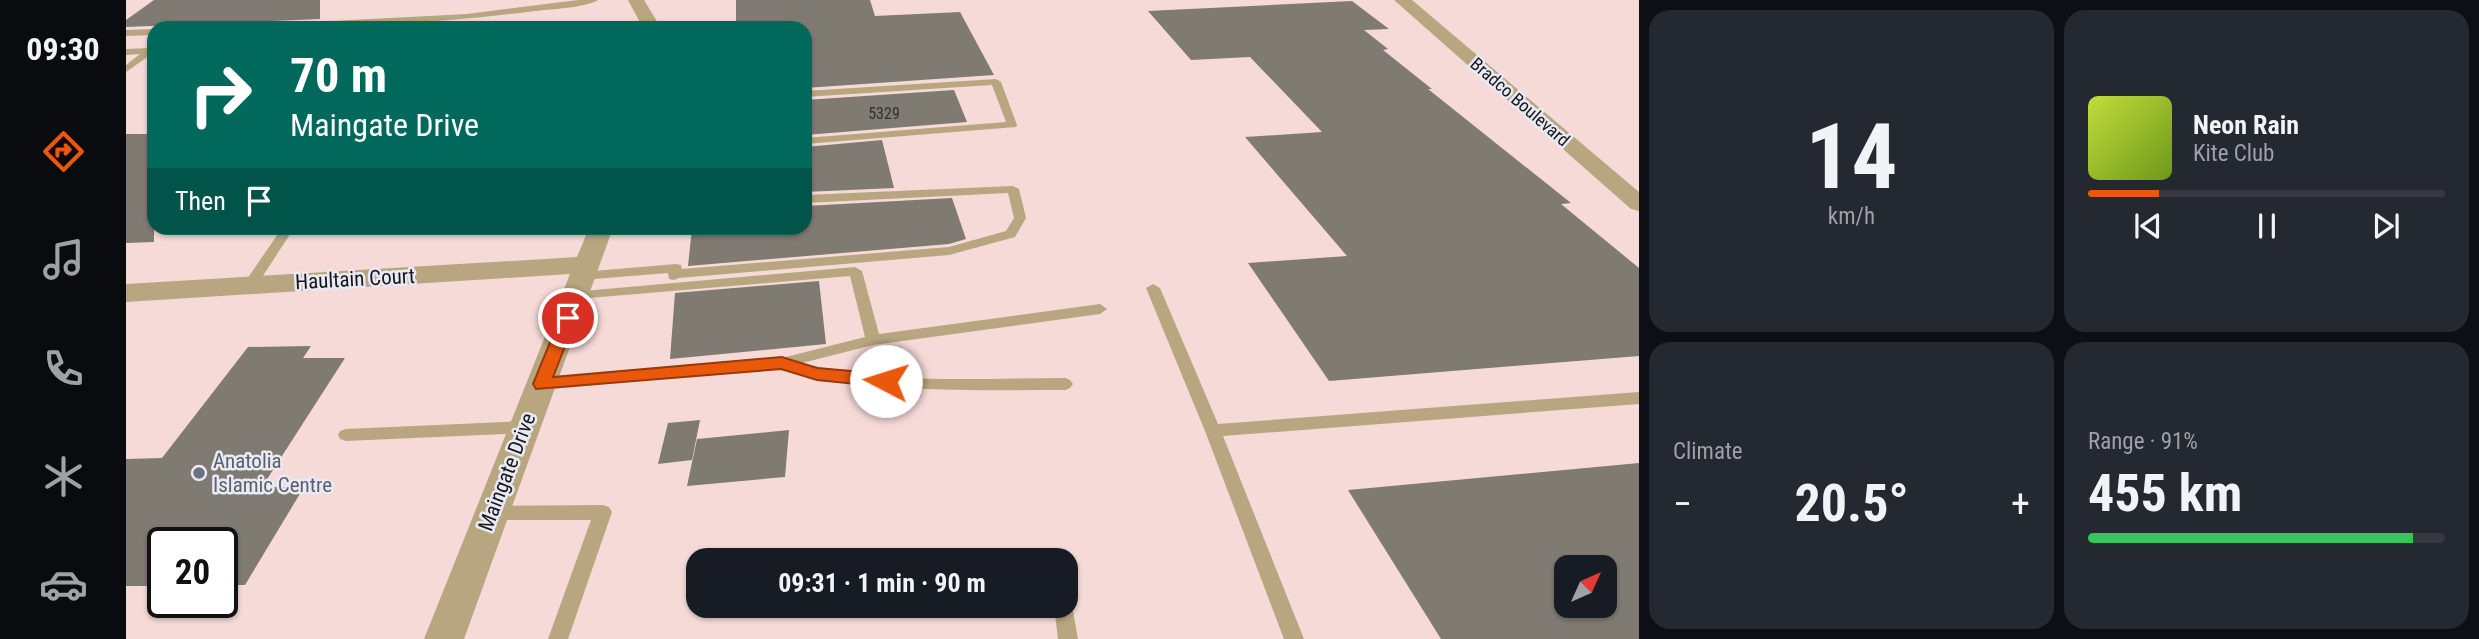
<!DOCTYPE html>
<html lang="en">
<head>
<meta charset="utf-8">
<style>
	:root { --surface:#171b24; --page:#242831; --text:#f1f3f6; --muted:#9ea1a6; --line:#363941; --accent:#ea580c }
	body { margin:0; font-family:"Roboto Condensed",sans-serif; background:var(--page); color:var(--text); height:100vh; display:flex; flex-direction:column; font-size:26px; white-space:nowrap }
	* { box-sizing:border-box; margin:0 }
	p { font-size:23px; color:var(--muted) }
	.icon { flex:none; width:38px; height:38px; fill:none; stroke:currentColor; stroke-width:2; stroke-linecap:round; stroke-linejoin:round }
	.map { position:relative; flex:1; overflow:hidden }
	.details { display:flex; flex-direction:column; gap:10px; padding:10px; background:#0d0f14; width:840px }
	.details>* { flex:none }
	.banner { position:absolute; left:21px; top:21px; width:665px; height:214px; border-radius:21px; box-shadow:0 2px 5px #0004; background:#00695c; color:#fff; overflow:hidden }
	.needle { width:46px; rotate:45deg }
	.controls { position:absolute; left:1428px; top:555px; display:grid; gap:14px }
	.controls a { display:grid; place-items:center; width:63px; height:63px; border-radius:14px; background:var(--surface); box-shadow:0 2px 5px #0004; font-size:35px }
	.speed { position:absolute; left:21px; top:527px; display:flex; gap:14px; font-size:35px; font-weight:700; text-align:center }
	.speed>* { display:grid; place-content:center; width:91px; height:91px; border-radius:50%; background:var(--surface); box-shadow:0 2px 5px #0004; line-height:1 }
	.speed .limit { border:4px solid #111; border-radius:10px; background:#fff; color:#111 }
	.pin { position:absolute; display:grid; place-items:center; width:60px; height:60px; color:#fff; margin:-30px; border:4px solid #fff; border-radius:50%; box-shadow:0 2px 7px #0007 }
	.me { position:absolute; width:77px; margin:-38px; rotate:275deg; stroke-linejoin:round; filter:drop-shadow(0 0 5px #0008) }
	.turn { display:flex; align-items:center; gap:24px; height:147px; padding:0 28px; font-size:32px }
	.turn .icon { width:91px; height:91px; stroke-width:2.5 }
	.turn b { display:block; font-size:49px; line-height:60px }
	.then { display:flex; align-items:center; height:66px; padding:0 28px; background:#0003; gap:14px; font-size:26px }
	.big { font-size:52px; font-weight:700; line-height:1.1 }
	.details .card { flex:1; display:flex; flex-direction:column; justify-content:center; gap:10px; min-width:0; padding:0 24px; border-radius:21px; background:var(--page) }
	.details .dial { align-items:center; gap:0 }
	.dial b { font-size:91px; line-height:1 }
	.song { display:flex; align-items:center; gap:21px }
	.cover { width:84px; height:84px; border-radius:10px; background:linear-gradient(135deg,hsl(70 70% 55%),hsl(80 70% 35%)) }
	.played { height:7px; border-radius:4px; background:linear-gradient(90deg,var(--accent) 20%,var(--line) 20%) }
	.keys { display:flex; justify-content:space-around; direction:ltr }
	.heat { display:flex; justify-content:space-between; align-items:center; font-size:38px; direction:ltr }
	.charge { height:10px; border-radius:5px; background:linear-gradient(90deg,#34c759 91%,var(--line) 0) }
	.details .tiles { flex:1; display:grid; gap:10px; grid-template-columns:repeat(2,1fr) }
	.trip { position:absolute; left:560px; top:548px; width:392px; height:70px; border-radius:21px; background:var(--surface); box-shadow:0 2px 5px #0004; font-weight:700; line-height:70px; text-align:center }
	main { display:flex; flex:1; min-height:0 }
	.tabs { display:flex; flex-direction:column; width:126px; justify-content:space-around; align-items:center; background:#090b0e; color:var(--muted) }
	.tabs .icon { width:49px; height:49px }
	.tabs .on { color:var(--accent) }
	.tabs b { font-size:32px; color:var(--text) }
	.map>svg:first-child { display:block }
	.industrial { fill:#f5dad8; fill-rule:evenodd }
	.building { fill:#7f7a72; fill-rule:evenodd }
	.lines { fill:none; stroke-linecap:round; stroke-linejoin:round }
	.service { fill:#b7a67f; fill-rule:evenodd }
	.minor { fill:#b7a67f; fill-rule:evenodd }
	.route { fill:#ea580c; stroke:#983908; stroke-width:2 }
	.worship-dot { fill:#6b7280; stroke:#e9eaf4; stroke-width:2.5 }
	.labels { text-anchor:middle; stroke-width:5; stroke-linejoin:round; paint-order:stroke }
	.far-number-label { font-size:16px; fill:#313031 }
	.far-street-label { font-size:18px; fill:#17171b; stroke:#e9eaf4 }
	.street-label { font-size:21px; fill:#17171b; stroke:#e9eaf4 }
	.worship-label { font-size:21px; fill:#5b616d; stroke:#e9eaf4; text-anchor:start }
</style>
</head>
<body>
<main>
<nav class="tabs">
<b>09:30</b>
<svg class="icon on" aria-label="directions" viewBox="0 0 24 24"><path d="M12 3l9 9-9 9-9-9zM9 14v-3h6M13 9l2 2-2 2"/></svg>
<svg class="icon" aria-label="music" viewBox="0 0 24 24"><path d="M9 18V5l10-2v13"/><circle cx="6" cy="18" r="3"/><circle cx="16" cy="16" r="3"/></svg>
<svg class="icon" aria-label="phone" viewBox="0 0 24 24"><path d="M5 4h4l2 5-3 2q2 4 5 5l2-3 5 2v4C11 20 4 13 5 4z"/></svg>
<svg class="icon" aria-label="climate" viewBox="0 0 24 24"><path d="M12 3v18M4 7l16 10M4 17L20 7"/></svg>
<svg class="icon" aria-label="car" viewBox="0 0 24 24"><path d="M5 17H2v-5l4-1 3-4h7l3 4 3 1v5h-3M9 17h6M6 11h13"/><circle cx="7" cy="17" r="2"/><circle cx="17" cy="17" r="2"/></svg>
</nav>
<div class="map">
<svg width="1513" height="639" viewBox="0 0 1513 639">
	<rect width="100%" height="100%" fill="#e9eaf4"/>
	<!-- industrial -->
	<path class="industrial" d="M 0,0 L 1513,0 L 1513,639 L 0,639 ZM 28,28 L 679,28 L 679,228 L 28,228 ZM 37,542 L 96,542 L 96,602 L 37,602 ZM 572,560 L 940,560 L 940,606 L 572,606 ZM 1440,567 L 1479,567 L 1479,606 L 1440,606 Z"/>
	<!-- building -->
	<g class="building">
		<path d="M 28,0 L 194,0 L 194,19 L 0,27 L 0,20 Z"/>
		<path d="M 610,0 L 744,0 L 749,16 L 834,12 L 868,75 L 679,88 L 679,28 L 610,28 Z"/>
		<path d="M 1226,1 L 1263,29 L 1238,30 L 1262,49 L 1257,50 L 1306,89 L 1302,89 L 1445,203 L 1435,204 L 1513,268 L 1513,356 L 1203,381 L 1122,263 L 1221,256 L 1119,137 L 1196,132 L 1124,57 L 1065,60 L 1022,11 Z"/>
		<path d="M 828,90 L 841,122 L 679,135 L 679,100 Z"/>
		<path d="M 0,134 L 28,134 L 28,242 L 0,243 Z"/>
		<path d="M 756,140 L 768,188 L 679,192 L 679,147 Z"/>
		<path d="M 826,198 L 840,239 L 823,244 L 562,266 L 566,228 L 679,228 L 679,206 Z"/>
		<path d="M 693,281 L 700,344 L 544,359 L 549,293 Z"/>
		<path d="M 185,346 L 177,358 L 219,358 L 136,487 L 178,487 L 119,585 L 96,585 L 96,542 L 37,542 L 37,586 L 0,586 L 0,459 L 36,458 L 122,347 Z"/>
		<path d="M 574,420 L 566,460 L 532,464 L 542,423 Z"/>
		<path d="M 663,430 L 659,477 L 561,486 L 571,439 Z"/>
		<path d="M 1513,463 L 1513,639 L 1315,639 L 1222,490 ZM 1440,567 L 1479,567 L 1479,606 L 1440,606 Z"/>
	</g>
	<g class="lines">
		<!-- service -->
		<g class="service">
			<path d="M 452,0 L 472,0 C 458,8 426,9 409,11 C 314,23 219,28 124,28 L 128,25 L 341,14 Z"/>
			<path d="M 28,29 L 28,35 L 0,36 L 0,30 Z"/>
			<path d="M 24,48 L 28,50 L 27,53 L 0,72 L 0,65 L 14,54 L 0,55 L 0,49 Z"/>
			<path d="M 870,79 L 875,82 L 891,125 L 890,127 L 679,144 L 679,138 L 880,122 L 866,85 L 679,97 L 679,91 Z"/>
			<path d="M 887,186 L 893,189 L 900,218 L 889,237 L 823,255 L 553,278 L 548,280 L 543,279 L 542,273 L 456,280 L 449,276 L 456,272 L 550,264 L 555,265 L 556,269 L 823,247 L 880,231 L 888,218 L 882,193 L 679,203 L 679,195 Z"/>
			<path d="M 156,228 L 168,228 L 129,288 L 119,288 L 117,285 Z"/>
			<path d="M 729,267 L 736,271 L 753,334 L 974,304 L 981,309 L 974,314 L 747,345 L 676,363 C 761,385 852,378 939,378 L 944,380 L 947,384 L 944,388 L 939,390 C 843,390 747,394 654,368 L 416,390 L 411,388 L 408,384 L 411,380 L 416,378 L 656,358 L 739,337 L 724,276 L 451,299 L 446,298 L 444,295 L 446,292 Z"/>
			<path d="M 1027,284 L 1034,288 L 1092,424 L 1513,392 L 1513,404 L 1097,436 L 1178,639 L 1158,639 L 1079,431 L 1020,288 Z"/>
			<path d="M 398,421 L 404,423 L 406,427 L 404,431 L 398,433 L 220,441 L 214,439 L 212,435 L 214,431 L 220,429 Z"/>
			<path d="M 477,505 L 483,507 L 486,512 L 442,639 L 422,639 L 465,520 L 367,520 L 361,518 L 358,513 L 361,508 L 367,506 Z"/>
			<path d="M 940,598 L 945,600 L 952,639 L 932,639 L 928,606 L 940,606 Z"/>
		</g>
		<!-- minor -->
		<g class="minor">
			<path d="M 502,0 L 518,0 L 535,28 L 517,28 Z"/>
			<path d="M 1268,0 L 1286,0 L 1513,192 L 1513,211 L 1505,209 Z"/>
			<path d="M 463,228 L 487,228 L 338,639 L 298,639 L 444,274 L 0,302 L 0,284 L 451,257 Z"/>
		</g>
	</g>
	<!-- route -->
	<path class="route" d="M 442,312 L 450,318 L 427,377 L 656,357 L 691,368 L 760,374 L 769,381 L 760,387 L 691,380 L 655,369 L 410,389 L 407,384 L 434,318 Z"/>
	<!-- markers -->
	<circle class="worship-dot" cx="73" cy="473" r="7"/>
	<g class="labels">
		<!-- far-number labels -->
		<g class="far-number-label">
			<text x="758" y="119">5329</text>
		</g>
		<!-- far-street labels -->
		<g class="far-street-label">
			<text transform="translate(1394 102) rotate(41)" y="6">Bradco Boulevard</text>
		</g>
		<!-- street labels -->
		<g class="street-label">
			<text transform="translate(229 279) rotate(-3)" y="7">Haultain Court</text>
			<text transform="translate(381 472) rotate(-69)" y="7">Maingate Drive</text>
		</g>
		<!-- worship labels -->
		<g class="worship-label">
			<text x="87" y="468">Anatolia<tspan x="87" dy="24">Islamic Centre</tspan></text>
		</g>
	</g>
</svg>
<div class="controls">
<a><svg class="needle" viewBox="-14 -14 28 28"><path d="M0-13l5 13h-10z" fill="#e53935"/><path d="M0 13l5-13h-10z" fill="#9ea1a6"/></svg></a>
</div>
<div class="speed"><div class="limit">20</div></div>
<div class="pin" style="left:442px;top:318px;background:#d93025"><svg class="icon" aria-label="arrive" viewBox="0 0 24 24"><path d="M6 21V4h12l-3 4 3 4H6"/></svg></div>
<svg class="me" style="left:760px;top:381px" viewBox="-20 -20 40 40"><circle r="19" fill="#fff"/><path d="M0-13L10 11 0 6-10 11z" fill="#ea580c"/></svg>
<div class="trip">09:31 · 1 min · 90 m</div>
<div class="banner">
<div class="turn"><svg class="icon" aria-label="right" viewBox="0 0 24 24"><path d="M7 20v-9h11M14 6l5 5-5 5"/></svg><div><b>70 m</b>Maingate Drive</div></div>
<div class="then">Then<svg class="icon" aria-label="arrive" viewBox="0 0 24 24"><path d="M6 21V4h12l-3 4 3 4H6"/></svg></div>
</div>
</div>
<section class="details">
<div class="tiles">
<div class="card dial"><b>14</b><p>km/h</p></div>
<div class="card">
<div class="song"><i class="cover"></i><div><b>Neon Rain</b><p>Kite Club</p></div></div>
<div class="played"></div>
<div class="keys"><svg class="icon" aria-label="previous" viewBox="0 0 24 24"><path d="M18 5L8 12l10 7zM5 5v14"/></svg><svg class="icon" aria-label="pause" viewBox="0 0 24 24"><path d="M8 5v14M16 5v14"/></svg><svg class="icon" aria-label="next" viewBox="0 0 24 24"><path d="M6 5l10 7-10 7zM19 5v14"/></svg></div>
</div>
<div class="card"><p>Climate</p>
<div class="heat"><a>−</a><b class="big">20.5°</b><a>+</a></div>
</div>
<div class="card"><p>Range · 91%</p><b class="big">455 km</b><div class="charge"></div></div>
</div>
</section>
</main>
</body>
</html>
